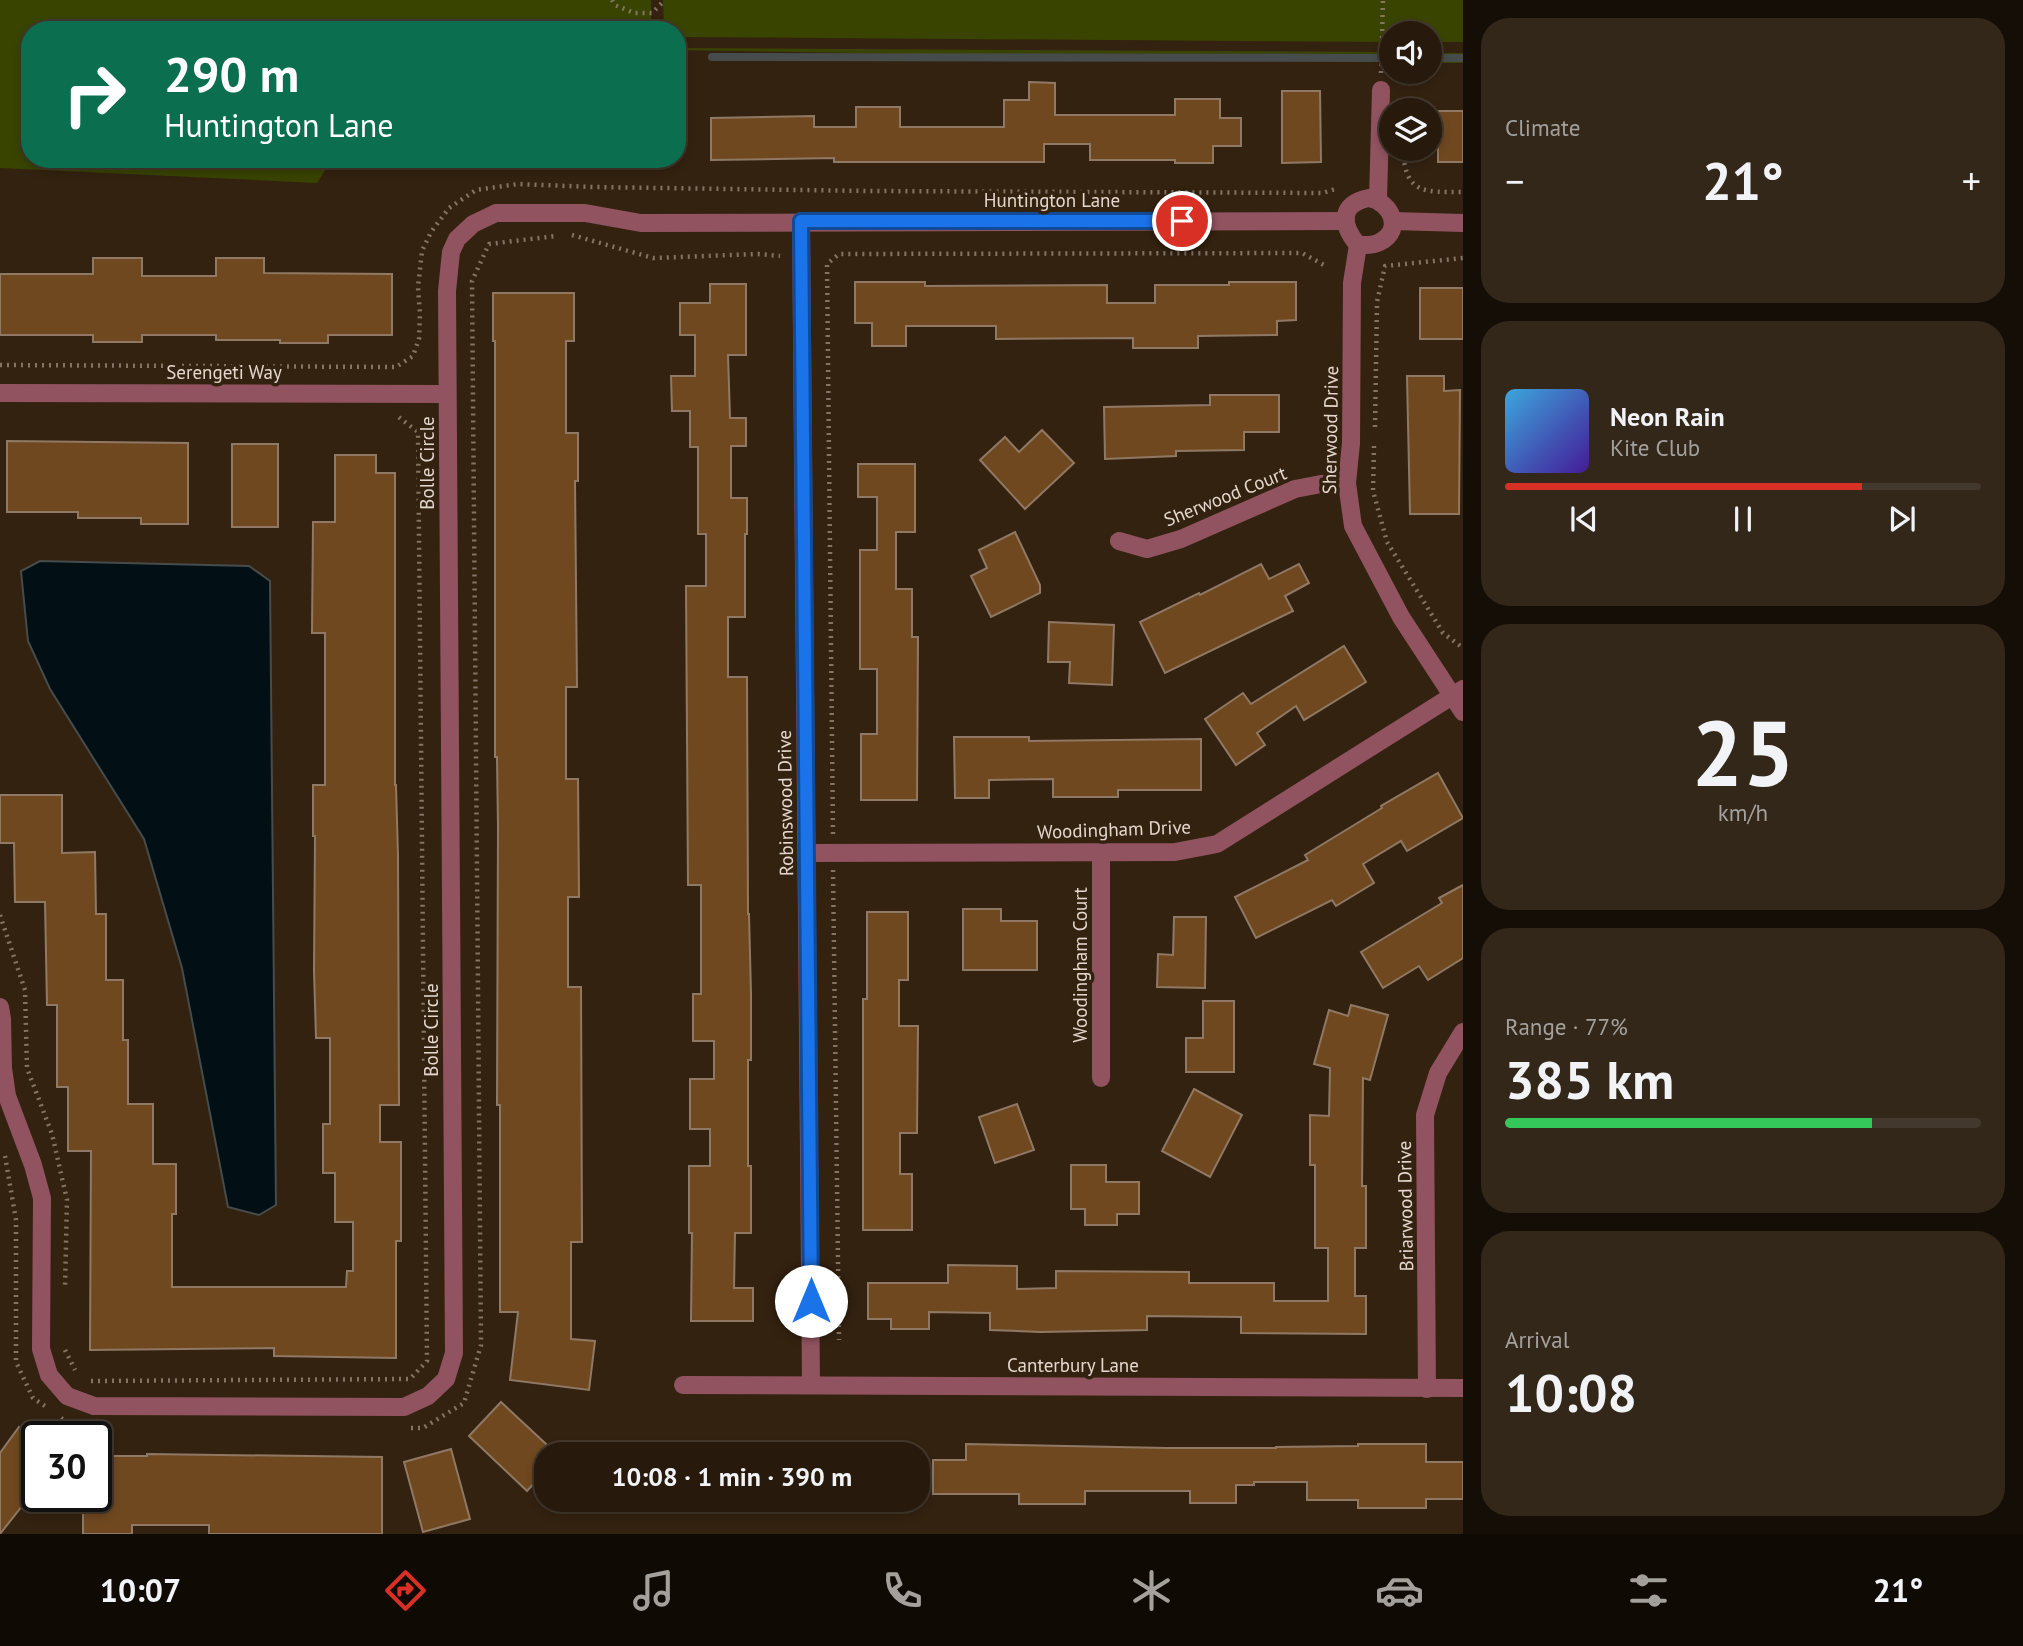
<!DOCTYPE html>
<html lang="en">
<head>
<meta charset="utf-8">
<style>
	:root { --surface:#271a0c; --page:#33271a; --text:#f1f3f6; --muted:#a4a19d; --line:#43382d; --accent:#d93025 }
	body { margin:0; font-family:"PT Sans",sans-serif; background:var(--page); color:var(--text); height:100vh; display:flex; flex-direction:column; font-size:26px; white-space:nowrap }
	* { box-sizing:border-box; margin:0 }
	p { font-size:23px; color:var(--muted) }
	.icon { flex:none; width:38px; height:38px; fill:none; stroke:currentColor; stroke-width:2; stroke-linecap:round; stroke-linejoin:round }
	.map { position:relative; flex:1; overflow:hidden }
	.sheet { display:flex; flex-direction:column; gap:18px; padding:18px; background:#150e07; width:560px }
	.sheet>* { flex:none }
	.hud { position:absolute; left:21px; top:21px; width:665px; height:147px; border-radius:28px; box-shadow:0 4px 10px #0003,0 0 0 2px var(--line); background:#0b6e4f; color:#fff; overflow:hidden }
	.buttons { position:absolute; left:1379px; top:21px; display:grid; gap:14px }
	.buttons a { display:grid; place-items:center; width:63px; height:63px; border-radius:50%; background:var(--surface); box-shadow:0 4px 10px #0003,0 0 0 2px var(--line); font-size:35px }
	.speed { position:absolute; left:21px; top:1421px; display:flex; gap:14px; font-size:35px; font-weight:700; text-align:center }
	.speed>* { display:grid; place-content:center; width:91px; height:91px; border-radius:50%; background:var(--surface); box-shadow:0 4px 10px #0003,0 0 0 2px var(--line); line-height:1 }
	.speed .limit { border:4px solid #111; border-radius:10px; background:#fff; color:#111 }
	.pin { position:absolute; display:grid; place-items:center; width:60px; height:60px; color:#fff; margin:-30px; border:4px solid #fff; border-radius:50%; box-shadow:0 2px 7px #0007 }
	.me { position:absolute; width:77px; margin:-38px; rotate:0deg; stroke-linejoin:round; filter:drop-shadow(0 0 5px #0008) }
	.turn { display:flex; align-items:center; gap:24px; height:147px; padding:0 28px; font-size:32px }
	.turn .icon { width:91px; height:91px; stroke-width:2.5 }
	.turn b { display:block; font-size:49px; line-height:60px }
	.big { font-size:52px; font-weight:600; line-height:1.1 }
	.sheet .tile { flex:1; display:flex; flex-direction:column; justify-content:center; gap:10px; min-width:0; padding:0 24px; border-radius:28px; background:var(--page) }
	.sheet .dial { align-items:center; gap:0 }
	.dial b { font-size:91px; line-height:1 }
	.song { display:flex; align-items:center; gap:21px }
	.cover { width:84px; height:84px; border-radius:10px; background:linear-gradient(135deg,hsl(200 70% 55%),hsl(260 70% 35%)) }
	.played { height:7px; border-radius:4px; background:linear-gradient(90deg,var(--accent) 75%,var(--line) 75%) }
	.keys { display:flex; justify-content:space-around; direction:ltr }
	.heat { display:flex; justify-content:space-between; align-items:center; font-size:38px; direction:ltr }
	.charge { height:10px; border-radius:5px; background:linear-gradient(90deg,#34c759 77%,var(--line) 0) }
	.trip { position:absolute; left:534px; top:1442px; width:396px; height:70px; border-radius:28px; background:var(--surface); box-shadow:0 4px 10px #0003,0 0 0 2px var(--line); font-weight:600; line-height:70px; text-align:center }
	.dock { display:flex; height:112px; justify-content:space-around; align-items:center; background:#100a05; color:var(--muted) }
	.dock .icon { width:49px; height:49px }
	.dock .on { color:var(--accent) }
	.dock b { font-size:32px; color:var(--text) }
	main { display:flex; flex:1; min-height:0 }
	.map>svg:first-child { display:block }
	.green { fill:#394401 }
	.water { fill:#021015; stroke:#464c4c; stroke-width:2 }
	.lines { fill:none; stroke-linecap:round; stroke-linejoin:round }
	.stream { stroke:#464c4c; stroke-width:8 }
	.building { fill:#6f4820; stroke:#8f7965; stroke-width:2 }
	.path { stroke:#847466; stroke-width:4.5; stroke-dasharray:2 5; stroke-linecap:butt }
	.minor { stroke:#915360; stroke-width:18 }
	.route-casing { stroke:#114b97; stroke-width:18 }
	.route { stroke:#1a73e8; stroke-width:12 }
	.labels { text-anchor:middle; stroke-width:7; stroke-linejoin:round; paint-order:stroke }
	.street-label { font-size:19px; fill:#e4d7cd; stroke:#342210 }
</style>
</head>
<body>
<main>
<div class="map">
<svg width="1463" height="1534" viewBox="0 0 1463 1534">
	<rect width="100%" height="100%" fill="#342210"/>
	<!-- green -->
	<g class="green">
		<path d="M 0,0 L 651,0 L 651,30 L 30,30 L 30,159 L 332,159 L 317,183 L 0,168 Z"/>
		<path d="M 663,0 L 1463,0 L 1463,42 L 1430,42 L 1430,33 L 1391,33 L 1391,42 L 677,37 L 677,30 L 664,30 Z"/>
		<path d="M 677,48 L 1391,52 L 1391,62 L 677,50 Z"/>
		<rect x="1430" y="53" width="33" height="10"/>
	</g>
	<!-- water -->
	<path class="water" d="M 40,561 L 249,566 L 270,581 L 276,1205 L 259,1215 L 228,1207 L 182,968 L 144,839 L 50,689 L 28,641 L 21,571 Z"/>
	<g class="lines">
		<!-- stream -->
		<g class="stream">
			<path d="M 712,57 L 1391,58"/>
			<path d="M 1430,58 L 1463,58"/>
		</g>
	</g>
	<!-- building -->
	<g class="building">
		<path d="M 1029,82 L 1055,83 L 1055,115 L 1175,115 L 1175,99 L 1220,99 L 1220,118 L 1241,118 L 1241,146 L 1213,146 L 1213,163 L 1175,163 L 1175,160 L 1090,160 L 1090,144 L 1044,144 L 1044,162 L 834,162 L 834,158 L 711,160 L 711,118 L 814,116 L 814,127 L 856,127 L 856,107 L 900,107 L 900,127 L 1004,127 L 1004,100 L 1029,100 Z"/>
		<path d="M 1282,91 L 1320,91 L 1321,162 L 1282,163 Z"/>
		<rect x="1438" y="111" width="25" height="51"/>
		<path d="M 93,258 L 142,258 L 142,276 L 216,276 L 216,258 L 264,258 L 264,273 L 392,274 L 392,335 L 328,335 L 328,343 L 280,343 L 280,340 L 216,340 L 216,335 L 142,335 L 142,342 L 93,342 L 93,335 L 0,335 L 0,274 L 93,274 Z"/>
		<path d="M 855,282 L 925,282 L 925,286 L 1107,285 L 1107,303 L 1155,303 L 1155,285 L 1229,285 L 1229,282 L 1296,282 L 1296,320 L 1277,321 L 1277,335 L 1198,336 L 1198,348 L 1133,348 L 1133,338 L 996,339 L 996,326 L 906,326 L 906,346 L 872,346 L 872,323 L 855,323 Z"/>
		<path d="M 710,284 L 746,284 L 746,355 L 728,355 L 730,418 L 746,418 L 746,446 L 731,446 L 731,498 L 747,498 L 747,534 L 745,534 L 745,617 L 728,617 L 728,677 L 747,677 L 748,914 L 749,914 L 751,994 L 751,1060 L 748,1060 L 748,1166 L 751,1166 L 751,1233 L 735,1233 L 734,1288 L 753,1288 L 753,1321 L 691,1321 L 692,1233 L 689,1233 L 689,1166 L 710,1166 L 710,1129 L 690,1129 L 690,1079 L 714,1079 L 714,1041 L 693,1041 L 693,994 L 701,994 L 701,885 L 688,885 L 686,586 L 706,586 L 706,534 L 698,534 L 698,447 L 690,447 L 690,411 L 672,411 L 671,376 L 695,376 L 695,335 L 680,335 L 680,303 L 710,303 Z"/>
		<rect x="1420" y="288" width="43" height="51"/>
		<path d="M 493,293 L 574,293 L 574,341 L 566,341 L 566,433 L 578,433 L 578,481 L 575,481 L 577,687 L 566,687 L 566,779 L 578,779 L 579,897 L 568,897 L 568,987 L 581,987 L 582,1242 L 571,1242 L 571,1339 L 595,1341 L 589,1390 L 510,1380 L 518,1312 L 500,1312 L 500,1105 L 497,1105 L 498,827 L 497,757 L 495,757 L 495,341 L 493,341 Z"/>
		<path d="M 1407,376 L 1444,376 L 1444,391 L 1460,390 L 1459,514 L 1410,514 Z"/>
		<path d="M 1210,395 L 1279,395 L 1279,432 L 1244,432 L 1244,450 L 1176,451 L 1176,456 L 1105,459 L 1104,407 L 1210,405 Z"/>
		<path d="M 1042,430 L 1074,463 L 1025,509 L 980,460 L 1005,437 L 1019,452 Z"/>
		<path d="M 7,441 L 188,443 L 188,524 L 141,524 L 141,518 L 78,518 L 78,512 L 7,512 Z"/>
		<rect x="232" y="444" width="46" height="83"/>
		<path d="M 335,455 L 376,455 L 376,473 L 395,473 L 395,785 L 396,785 L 398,855 L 399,1105 L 380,1105 L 380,1142 L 401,1142 L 401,1241 L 396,1241 L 396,1358 L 274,1356 L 274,1348 L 90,1350 L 91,1151 L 68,1151 L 68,1087 L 57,1087 L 57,1005 L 47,1005 L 45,902 L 15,902 L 14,843 L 0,843 L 0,795 L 62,795 L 62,853 L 95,852 L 96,914 L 106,914 L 106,980 L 123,980 L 123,1040 L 128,1040 L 128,1104 L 153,1104 L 153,1164 L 176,1164 L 176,1214 L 172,1214 L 172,1287 L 346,1287 L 347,1271 L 353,1271 L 353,1222 L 335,1222 L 335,1173 L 323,1173 L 323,1124 L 330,1124 L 330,1038 L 316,1038 L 314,971 L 315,836 L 313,836 L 313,785 L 325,785 L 325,633 L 312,633 L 313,522 L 335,522 Z"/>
		<path d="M 858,464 L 915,464 L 915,532 L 896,532 L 896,589 L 912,589 L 912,637 L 918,637 L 917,800 L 861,800 L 861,734 L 877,734 L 877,669 L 860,669 L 860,550 L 877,550 L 877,497 L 858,497 Z"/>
		<path d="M 1015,532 L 1040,585 L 1040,593 L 991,617 L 971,576 L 987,568 L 979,550 Z"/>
		<path d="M 1261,564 L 1269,579 L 1299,564 L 1309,583 L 1285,596 L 1293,611 L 1165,673 L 1140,622 L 1199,593 L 1200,595 Z"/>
		<path d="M 1049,622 L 1114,625 L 1112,685 L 1069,683 L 1070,662 L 1048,662 Z"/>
		<path d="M 1344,646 L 1366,682 L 1304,720 L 1296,706 L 1257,733 L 1265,745 L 1236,765 L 1205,719 L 1243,693 L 1251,704 Z"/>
		<path d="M 954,737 L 1029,737 L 1029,741 L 1201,739 L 1201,790 L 1118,790 L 1118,797 L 1053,797 L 1053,779 L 989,780 L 989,798 L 955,798 Z"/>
		<path d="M 1438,773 L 1463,818 L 1407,851 L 1401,841 L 1363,864 L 1374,883 L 1336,906 L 1332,900 L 1256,938 L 1235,897 L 1308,860 L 1305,855 L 1382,808 L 1381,806 Z"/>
		<path d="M 1463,885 L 1463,958 L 1428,980 L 1419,966 L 1383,988 L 1361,952 L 1442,903 L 1439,898 Z"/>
		<path d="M 963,909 L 1001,909 L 1001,921 L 1037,921 L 1037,970 L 963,970 Z"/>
		<path d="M 867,912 L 908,912 L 908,980 L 899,980 L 899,1026 L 918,1026 L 917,1133 L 900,1133 L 900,1174 L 912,1174 L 912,1230 L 863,1230 L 863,999 L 867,999 Z"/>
		<path d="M 1174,917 L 1206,917 L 1205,988 L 1157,987 L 1158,954 L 1173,955 Z"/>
		<path d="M 1203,1001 L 1234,1001 L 1234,1072 L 1186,1072 L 1186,1038 L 1203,1038 Z"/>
		<path d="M 1351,1005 L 1388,1015 L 1370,1080 L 1363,1078 L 1362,1186 L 1366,1186 L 1366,1248 L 1355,1248 L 1355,1296 L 1366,1296 L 1366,1334 L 1241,1333 L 1241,1317 L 1147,1316 L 1147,1330 L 1040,1332 L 990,1330 L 990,1313 L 929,1312 L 929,1329 L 891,1329 L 891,1319 L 868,1319 L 868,1283 L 948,1283 L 948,1265 L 1017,1266 L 1017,1289 L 1056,1288 L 1056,1271 L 1189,1272 L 1189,1283 L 1274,1283 L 1274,1301 L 1328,1301 L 1328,1248 L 1315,1248 L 1315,1165 L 1310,1165 L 1310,1115 L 1329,1116 L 1330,1068 L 1314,1064 L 1329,1010 L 1348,1016 Z"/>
		<path d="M 1194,1089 L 1242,1115 L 1210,1177 L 1162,1151 Z"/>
		<path d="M 1017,1104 L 1034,1150 L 995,1163 L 979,1117 Z"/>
		<path d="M 1071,1165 L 1106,1165 L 1106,1182 L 1139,1182 L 1139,1214 L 1117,1214 L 1117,1225 L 1085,1225 L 1085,1209 L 1071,1209 Z"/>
		<path d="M 501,1402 L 546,1444 L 546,1470 L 527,1491 L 469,1436 Z"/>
		<path d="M 19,1427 L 37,1441 L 37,1487 L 0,1534 L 0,1453 Z"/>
		<path d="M 966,1444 L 1167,1448 L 1276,1448 L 1276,1447 L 1358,1446 L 1358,1444 L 1426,1444 L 1426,1462 L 1463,1462 L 1463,1499 L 1426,1499 L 1426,1508 L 1358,1508 L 1358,1500 L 1307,1500 L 1307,1482 L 1254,1482 L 1254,1485 L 1236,1485 L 1236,1503 L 1190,1503 L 1190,1491 L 1085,1491 L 1085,1504 L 1019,1504 L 1019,1494 L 933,1494 L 933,1460 L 966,1460 Z"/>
		<path d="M 451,1449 L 470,1519 L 423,1532 L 404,1462 Z"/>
		<path d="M 147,1454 L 382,1457 L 382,1534 L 209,1534 L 209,1525 L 132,1525 L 132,1534 L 83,1534 L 83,1496 L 96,1496 L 96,1456 L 147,1456 Z"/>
	</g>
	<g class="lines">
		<!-- path -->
		<g class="path">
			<path d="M 612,0 L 615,5 L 634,13 L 652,13 L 665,0"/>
			<path d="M 1381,73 L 1383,0"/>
			<path d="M 1403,149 C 1405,195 1425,192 1463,192"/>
			<path d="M 572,235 L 653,258 L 758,254 L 780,256"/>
			<path d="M 0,365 L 396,367 L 413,356 L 419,339 L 420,314 L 418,287 L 422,251 L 431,232 L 449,208 L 476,190 L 518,184 L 592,187 L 869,191 L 1323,193 L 1338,188"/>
			<path d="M 1375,427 L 1377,302 L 1385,266 L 1463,258"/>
			<path d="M 1374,446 L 1373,491 L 1387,542 L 1443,633 L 1463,648"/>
			<path d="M 833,834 L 827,264 L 839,254 L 1302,253 L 1324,265"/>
			<path d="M 833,870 L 839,1340"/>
			<path d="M 0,915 L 25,990 L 27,1068 L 52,1134 L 67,1200 L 65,1289"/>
			<path d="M 5,1156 L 16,1220 L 16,1362 L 33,1398 L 48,1408"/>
			<path d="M 65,1350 L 75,1370"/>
			<path d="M 91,1381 L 410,1379 L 427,1361 L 418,432 L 396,415"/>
			<path d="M 61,1418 L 71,1426 L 84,1426"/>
			<path d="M 411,1428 L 423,1428 L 464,1403 L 481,1345 L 472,281 L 489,244 L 556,236"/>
		</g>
		<!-- minor -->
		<g class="minor">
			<path d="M 1369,198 C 1391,202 1404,230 1380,242 C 1373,246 1365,245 1358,245 C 1341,225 1339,204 1369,198 Z"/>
			<path d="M 1378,199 L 1381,90"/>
			<path d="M 801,221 L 811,1385"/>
			<path d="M 1393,221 L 1463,223"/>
			<path d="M 1358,245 L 1352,283 L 1351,443 L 1347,483 L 1353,526 L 1401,617 L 1463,712"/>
			<path d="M 0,393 L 447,394"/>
			<path d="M 1119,541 L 1147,549 L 1181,539 L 1295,489 L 1321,484 L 1347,483"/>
			<path d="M 1101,852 L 1101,1078"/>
			<path d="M 807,853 L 1175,852 L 1217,844 L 1463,689"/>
			<path d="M 0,1007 L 2,1019 L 3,1068 L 7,1096 L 33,1165 L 42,1198 L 41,1349 L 49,1375 L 67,1396 L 94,1406 L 404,1407 L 428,1396 L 446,1379 L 454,1353 L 447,291 L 451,252 L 457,239 L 473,224 L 496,213 L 585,213 L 641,223 L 1346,221"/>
			<path d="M 683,1385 L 1463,1388"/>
			<path d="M 1427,1389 L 1425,1115 L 1438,1073 L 1463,1032"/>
		</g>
	</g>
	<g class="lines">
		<defs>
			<path id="route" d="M 811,1301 L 801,221 L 1182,221"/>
		</defs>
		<!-- route casing -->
		<use href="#route" class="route-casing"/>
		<!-- route -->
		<use href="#route" class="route"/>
	</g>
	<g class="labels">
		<!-- street labels -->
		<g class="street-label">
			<text x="1052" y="207">Huntington Lane</text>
			<text x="224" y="379">Serengeti Way</text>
			<text transform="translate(1330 430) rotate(-89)" y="7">Sherwood Drive</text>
			<text transform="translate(427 463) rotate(-90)" y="7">Bolle Circle</text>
			<text transform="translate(1225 496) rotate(-22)" y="7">Sherwood Court</text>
			<text transform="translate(785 803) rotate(-91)" y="7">Robinswood Drive</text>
			<text transform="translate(1114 829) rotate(-2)" y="7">Woodingham Drive</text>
			<text transform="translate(1080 965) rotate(-90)" y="7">Woodingham Court</text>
			<text transform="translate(431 1030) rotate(-90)" y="7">Bolle Circle</text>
			<text transform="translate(1405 1206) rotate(-91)" y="7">Briarwood Drive</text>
			<text x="1073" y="1372">Canterbury Lane</text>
		</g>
	</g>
</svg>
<div class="buttons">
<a><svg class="icon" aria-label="sound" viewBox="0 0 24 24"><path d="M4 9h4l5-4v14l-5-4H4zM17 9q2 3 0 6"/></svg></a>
<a><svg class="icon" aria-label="layers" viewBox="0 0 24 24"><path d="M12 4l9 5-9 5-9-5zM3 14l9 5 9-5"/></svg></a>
</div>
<div class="speed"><div class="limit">30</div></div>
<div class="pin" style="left:1182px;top:221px;background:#d93025"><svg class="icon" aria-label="arrive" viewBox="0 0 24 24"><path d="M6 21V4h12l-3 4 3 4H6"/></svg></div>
<svg class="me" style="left:811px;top:1301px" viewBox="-20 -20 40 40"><circle r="19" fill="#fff"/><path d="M0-13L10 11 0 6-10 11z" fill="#1a73e8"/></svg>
<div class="trip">10:08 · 1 min · 390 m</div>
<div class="hud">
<div class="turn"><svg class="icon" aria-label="right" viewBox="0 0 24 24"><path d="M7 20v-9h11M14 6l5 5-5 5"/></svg><div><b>290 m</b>Huntington Lane</div></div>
</div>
</div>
<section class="sheet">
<div class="tile"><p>Climate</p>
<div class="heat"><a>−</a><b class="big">21°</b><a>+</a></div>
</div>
<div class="tile">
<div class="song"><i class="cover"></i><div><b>Neon Rain</b><p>Kite Club</p></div></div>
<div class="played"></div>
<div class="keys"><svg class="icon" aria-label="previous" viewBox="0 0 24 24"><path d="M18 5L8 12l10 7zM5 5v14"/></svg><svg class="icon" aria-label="pause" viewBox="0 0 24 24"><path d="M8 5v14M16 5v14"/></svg><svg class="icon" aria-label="next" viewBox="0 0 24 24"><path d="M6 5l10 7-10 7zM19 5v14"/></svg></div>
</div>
<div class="tile dial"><b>25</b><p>km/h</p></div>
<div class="tile"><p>Range · 77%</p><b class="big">385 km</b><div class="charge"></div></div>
<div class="tile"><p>Arrival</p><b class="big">10:08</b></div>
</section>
</main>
<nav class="dock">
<b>10:07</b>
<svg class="icon on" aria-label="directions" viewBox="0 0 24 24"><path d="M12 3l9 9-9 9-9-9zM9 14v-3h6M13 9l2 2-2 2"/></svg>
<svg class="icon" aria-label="music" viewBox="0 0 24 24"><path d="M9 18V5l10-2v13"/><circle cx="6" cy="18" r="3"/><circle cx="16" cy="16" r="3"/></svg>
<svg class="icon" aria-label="phone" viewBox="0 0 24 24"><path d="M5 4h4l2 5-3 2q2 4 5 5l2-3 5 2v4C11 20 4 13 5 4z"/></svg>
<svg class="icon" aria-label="climate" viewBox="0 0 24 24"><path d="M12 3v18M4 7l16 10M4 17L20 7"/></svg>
<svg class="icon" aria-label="car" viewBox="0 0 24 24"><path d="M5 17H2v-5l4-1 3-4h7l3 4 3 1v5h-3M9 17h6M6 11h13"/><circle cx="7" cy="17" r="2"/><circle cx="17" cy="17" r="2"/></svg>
<svg class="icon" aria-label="filters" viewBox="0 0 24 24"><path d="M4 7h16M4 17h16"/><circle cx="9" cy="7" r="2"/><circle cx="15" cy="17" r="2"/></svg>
<b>21°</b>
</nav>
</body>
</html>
